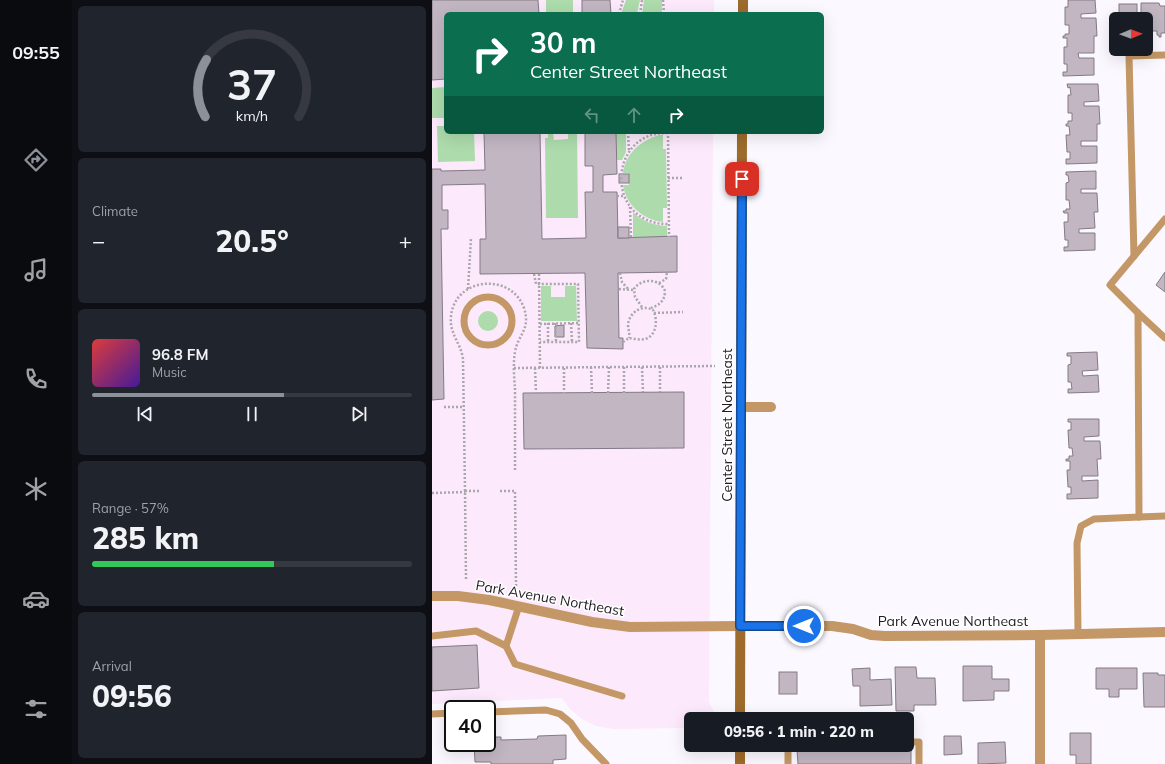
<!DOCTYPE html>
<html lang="en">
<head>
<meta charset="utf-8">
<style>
	:root { --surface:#171b24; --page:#20242c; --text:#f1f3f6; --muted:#9ea1a6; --line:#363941; --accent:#8c9099 }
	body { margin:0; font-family:Mulish,sans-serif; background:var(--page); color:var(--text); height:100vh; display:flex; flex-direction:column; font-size:15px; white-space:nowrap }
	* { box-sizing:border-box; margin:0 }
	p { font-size:13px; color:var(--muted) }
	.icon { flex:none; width:22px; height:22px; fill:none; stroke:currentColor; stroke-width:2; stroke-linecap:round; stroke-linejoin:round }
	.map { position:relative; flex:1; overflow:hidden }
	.panel { display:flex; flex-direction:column; gap:6px; padding:6px; background:#0d0f14; width:360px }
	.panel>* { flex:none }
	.hud { position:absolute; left:12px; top:12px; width:380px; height:122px; border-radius:6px; box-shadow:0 4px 16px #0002; background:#0b6e4f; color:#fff; overflow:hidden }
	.needle { width:26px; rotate:89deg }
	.controls { position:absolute; left:677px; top:12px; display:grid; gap:8px }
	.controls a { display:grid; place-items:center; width:44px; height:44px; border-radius:6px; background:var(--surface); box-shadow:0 4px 16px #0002; font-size:20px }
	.speed { position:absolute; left:12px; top:700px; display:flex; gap:8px; font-size:20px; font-weight:700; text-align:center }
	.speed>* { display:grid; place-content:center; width:52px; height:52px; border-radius:50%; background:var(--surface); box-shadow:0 4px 16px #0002; line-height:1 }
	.speed .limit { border:2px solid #111; border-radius:6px; background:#fff; color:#111 }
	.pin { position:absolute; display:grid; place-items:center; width:34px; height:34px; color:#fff; margin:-17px; border-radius:8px; box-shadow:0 2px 6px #0006 }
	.me { position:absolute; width:44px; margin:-22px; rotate:270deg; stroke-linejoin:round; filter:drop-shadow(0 0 3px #0008) }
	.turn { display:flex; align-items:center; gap:14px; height:84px; padding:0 20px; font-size:18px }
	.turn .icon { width:52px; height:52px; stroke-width:2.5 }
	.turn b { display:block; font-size:28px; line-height:34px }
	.lanes { display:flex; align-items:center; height:38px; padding:0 20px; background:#0003; justify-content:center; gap:20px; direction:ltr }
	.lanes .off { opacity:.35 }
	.big { font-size:30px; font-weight:800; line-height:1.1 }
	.panel .card { flex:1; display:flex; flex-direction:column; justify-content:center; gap:6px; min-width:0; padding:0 14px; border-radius:6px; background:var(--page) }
	.panel .dial { align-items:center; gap:0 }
	.dial svg { height:104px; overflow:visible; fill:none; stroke:var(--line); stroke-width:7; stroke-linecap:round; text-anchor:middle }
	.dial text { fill:var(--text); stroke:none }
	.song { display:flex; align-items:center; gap:12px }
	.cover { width:48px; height:48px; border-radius:6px; background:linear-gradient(135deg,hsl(0 70% 55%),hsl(260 70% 35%)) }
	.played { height:4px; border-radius:2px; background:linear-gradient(90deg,var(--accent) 60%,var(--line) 60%) }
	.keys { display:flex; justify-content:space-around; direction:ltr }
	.heat { display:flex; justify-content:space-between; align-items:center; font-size:22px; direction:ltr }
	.charge { height:6px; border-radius:3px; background:linear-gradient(90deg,#34c759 57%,var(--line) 0) }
	.trip { position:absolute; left:252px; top:712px; width:230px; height:40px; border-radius:6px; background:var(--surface); box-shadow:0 4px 16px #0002; font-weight:800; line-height:40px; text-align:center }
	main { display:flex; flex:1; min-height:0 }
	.menu { display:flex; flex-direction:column; width:72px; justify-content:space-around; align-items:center; background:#090b0e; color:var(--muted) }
	.menu .icon { width:28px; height:28px }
	.menu .selected { color:var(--accent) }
	.menu b { font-size:18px; color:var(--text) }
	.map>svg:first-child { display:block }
	.medical { fill:#fce9fb }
	.green { fill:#addbac }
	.building { fill:#c1b6c2; stroke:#847a85 }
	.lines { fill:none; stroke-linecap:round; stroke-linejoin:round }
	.path { stroke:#a9a7ac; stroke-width:2.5; stroke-dasharray:2 2; stroke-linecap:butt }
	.service { stroke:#c49866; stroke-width:7 }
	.minor { stroke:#c49866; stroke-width:10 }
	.tertiary { stroke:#c49866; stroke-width:10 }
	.secondary { stroke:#9d6b2b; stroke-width:10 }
	.route-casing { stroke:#114b97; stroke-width:10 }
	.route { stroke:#1a73e8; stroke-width:7 }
	.labels { text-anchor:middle; stroke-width:3; stroke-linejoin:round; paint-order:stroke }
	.street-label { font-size:14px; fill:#1f1d22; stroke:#fff }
</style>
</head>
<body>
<main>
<nav class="menu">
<b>09:55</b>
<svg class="icon selected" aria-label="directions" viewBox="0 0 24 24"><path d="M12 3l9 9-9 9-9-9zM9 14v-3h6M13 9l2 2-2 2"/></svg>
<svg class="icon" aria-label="music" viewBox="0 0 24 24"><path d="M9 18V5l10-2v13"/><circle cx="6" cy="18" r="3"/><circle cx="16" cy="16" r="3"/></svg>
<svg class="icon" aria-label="phone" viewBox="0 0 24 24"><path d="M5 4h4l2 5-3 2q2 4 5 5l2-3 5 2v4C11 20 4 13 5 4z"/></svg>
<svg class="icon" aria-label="climate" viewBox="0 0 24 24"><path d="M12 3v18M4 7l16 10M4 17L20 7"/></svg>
<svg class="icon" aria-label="car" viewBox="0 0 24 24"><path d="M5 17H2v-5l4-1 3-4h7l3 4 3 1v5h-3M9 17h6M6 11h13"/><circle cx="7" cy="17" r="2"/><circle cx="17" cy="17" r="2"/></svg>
<svg class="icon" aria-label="filters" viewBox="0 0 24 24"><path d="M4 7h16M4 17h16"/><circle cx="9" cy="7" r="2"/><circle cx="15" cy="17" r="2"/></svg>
</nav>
<section class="panel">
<div class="card dial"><svg viewBox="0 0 100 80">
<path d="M14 69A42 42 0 1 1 86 69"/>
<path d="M14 69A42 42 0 0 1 15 25" stroke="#8c9099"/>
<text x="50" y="56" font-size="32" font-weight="700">37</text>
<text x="50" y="72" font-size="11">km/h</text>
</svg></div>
<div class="card"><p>Climate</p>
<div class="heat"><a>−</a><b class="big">20.5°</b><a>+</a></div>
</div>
<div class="card">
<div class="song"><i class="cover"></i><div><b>96.8 FM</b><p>Music</p></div></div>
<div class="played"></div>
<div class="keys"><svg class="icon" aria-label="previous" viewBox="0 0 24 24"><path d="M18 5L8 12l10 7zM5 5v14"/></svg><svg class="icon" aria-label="pause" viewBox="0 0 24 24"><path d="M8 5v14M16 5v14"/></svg><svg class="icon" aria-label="next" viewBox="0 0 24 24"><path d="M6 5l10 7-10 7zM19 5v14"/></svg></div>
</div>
<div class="card"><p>Range · 57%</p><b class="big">285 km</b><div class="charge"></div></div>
<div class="card"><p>Arrival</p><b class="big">09:56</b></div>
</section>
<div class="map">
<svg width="733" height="764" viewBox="0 0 733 764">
	<rect width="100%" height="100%" fill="#fbf9ff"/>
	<!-- medical -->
	<path class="medical" d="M 0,0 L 282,0 L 282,14 L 14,14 L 14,132 L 281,132 L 277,702 L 283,714 L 283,719 L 259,719 L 259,728 L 181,729 L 164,726 L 150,719 L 138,709 L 130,698 L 0,704 Z"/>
	<!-- green -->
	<g class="green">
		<rect x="114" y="0" width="27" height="14"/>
		<path d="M 194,0 L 208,0 L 205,14 L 189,14 Z"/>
		<path d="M 212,0 L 230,0 L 230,14 L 210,14 Z"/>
		<path d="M 14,87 L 13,118 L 0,118 L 0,88 Z"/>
		<path d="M 5,126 L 14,126 L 14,132 L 42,132 L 43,161 L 6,162 Z"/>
		<path d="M 116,132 L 121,132 L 122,140 L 136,139 L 136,132 L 145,132 L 146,218 L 114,218 L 113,138 L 116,138 Z"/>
		<path d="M 184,132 L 194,132 L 194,152 L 190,160 L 185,160 Z"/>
		<path d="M 227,135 L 231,135 L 231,149 L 234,149 L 235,208 L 231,208 L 231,222 C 211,220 194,205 191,185 L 197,185 L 197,173 L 191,173 C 194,153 208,141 227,135 Z"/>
		<path d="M 201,212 C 211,222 221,225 235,226 L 235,237 L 201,238 Z"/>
		<path d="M 109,286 L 119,286 L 119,297 L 133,297 L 133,286 L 144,286 L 145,321 L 109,321 Z"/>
		<circle cx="56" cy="321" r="10"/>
	</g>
	<!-- building -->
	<g class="building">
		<path d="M 0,0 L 106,0 L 107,14 L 14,14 L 14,79 L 0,80 Z"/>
		<path d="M 150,0 L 178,0 L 179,14 L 150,14 Z"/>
		<path d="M 636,0 L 663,0 L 664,13 L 649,14 L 649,18 L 664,18 L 665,36 L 662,36 L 662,53 L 646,53 L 647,58 L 662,58 L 662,75 L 631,76 L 631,72 L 635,72 L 635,64 L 632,64 L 632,47 L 635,47 L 635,38 L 631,38 L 631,36 L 633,36 L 633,34 L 637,34 L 637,25 L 633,25 L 633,7 L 636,7 Z"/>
		<path d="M 709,3 L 727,3 L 728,6 L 733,6 L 733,33 L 729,33 L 729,37 L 727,37 L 727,35 L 725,35 L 725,31 L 716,31 L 716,34 L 714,34 L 714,19 L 709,19 Z"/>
		<rect x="687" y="4" width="18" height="15"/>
		<path d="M 635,84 L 666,84 L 667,101 L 652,102 L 652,106 L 667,106 L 668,124 L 665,124 L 665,141 L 649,141 L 649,146 L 665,146 L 665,163 L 634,164 L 634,159 L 638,159 L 638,152 L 635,152 L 634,135 L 638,135 L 637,126 L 634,126 L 634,124 L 636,124 L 636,121 L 640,121 L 640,113 L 636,113 L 636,95 L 639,95 L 638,87 L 636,88 Z"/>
		<path d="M 52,132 L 108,132 L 110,239 L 154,238 L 153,192 L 161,192 L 161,166 L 153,166 L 153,132 L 184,132 L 185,174 L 171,175 L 171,192 L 185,192 L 186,238 L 245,236 L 245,272 L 186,273 L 187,338 L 191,338 L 191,349 L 155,348 L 153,273 L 48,274 L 48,239 L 54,239 L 53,184 L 10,185 L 10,210 L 16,210 L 16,229 L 9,229 L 12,399 L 0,400 L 0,169 L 9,169 L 9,171 L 53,170 Z"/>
		<path d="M 664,171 L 664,189 L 649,189 L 649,193 L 665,193 L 666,212 L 662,212 L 663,228 L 647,229 L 647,233 L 663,233 L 663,250 L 632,251 L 632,247 L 636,247 L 636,240 L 633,240 L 632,222 L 636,222 L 636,213 L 632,213 L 631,211 L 634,211 L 634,209 L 638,209 L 637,200 L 634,200 L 634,183 L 637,182 L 636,175 L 634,175 L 634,172 Z"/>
		<rect x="187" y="174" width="10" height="9"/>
		<rect x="186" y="227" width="11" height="11"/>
		<path d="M 733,272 L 733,292 L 724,285 Z"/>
		<path d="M 132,325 L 132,337 L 123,337 L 123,326 Z"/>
		<path d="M 665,352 L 666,370 L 650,371 L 651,376 L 666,375 L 667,392 L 636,393 L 636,389 L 640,389 L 639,382 L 636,382 L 636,365 L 639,364 L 639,356 L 635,356 L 635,353 Z"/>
		<path d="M 252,392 L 252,448 L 92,449 L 91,393 Z"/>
		<path d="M 636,419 L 667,419 L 667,436 L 652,437 L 652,441 L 668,441 L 669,459 L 665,459 L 666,476 L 650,476 L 650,481 L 666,480 L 666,498 L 635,499 L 635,494 L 639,494 L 639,487 L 636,487 L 635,470 L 638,470 L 638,461 L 634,461 L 634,459 L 637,459 L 637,456 L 641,456 L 640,448 L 637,448 L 636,430 L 639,430 L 639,422 L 636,422 Z"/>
		<path d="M 45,645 L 47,688 L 0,691 L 0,647 Z"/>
		<path d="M 531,666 L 560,666 L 560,679 L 577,679 L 577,691 L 562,691 L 562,700 L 531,701 Z"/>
		<path d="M 463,667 L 484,667 L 485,678 L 503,678 L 504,705 L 482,705 L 482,711 L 464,711 Z"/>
		<path d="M 438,668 L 438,680 L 459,679 L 460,705 L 428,706 L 428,686 L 421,686 L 420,669 Z"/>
		<path d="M 664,668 L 705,668 L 705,689 L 687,689 L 687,697 L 677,697 L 677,689 L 664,689 Z"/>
		<rect x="347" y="672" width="18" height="22"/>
		<path d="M 711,673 L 726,673 L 726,675 L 733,675 L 733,707 L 712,707 Z"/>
		<path d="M 638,733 L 659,733 L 659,764 L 644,764 L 644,755 L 638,755 Z"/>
		<path d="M 134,735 L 134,759 L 121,760 L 121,764 L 59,764 L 59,762 L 43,762 L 42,743 L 55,743 L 55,737 L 69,737 L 69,740 L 105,739 L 106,736 Z"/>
		<path d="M 512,736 L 529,736 L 530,754 L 512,755 Z"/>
		<path d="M 573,742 L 574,763 L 546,764 L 546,743 Z"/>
		<path d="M 479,747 L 479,764 L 366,764 L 365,750 Z"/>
	</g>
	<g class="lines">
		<!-- path -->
		<g class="path">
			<path d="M 231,0 L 232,14"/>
			<path d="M 187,14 L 191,0"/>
			<path d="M 208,14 L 210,0"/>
			<path d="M 196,132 L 197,152"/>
			<path d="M 236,132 L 237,237"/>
			<path d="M 236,133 C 175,131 172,225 237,224"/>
			<path d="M 236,178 L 250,178"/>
			<path d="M 185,196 L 192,196"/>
			<path d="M 198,207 L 199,238"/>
			<path d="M 188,273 L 190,282 L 196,289"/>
			<path d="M 102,274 L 104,284 L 146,284 L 147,342 L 108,342"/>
			<path d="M 107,274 L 108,368"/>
			<path d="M 227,283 L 234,279 L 235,272"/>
			<path d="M 36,289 L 39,238"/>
			<path d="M 187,289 L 202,290"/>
			<path d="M 210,307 L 203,297 L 202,289 C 209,278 228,278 233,291 C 233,301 227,305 219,308"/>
			<path d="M 222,313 L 251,312"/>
			<path d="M 116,323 L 116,342"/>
			<path d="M 123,323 L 124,342"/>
			<path d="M 139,323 L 140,342"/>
			<path d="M 108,324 L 147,323"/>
			<path d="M 191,342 L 197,338 C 202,339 208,340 213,339 C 225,336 226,319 221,310 C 210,304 198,312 196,324 C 196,329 198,333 197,338"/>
			<path d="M 159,367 L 160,393"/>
			<path d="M 192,367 L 192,393"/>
			<path d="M 210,367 L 211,392"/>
			<path d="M 228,367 L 228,392"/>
			<path d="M 82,368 L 283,366"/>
			<path d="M 103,368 L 104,393"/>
			<path d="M 132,368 L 132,393"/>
			<path d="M 176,393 L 177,367"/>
			<path d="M 12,407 L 32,407"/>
			<path d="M 33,491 L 31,359 C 29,343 17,334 19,316 C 23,277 79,272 92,308 C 99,330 86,334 83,352 C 81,363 82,377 83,388 C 83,416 83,443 83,471"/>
			<path d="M 68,491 L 83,491 L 84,585 L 83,592"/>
			<path d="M 0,493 L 33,492"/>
			<path d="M 34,579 L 33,491 L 49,491"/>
		</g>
		<!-- service -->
		<g class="service">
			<path d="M 702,256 L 697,56 L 733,55"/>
			<circle cx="56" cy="321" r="24"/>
			<path d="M 706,313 L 733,338"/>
			<path d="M 707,517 L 733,516"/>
			<path d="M 646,634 L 645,543 L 649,526 L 662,519 L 707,517 L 706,313 L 678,285 L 733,219"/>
			<path d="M 0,636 L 44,631 L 74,646 L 87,606"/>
			<path d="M 74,646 L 83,664 L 190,696"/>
			<path d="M 55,712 L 114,710 L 128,714 L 139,723 L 150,739 L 174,764"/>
			<path d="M 0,714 L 21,713"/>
			<path d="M 475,742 L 487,742 L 487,764"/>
			<path d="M 356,745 L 356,764"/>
		</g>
		<!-- minor -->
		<g class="minor">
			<path d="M 309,407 L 339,407"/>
			<path d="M 0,596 L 26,596 L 57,600 L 160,622 L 198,627 L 308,626"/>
			<path d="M 608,764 L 608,635"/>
		</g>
		<!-- tertiary -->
		<path class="tertiary" d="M 308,626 L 400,626 L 421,629 L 439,635 L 453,636 L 608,635 L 733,632"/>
		<!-- secondary -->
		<g class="secondary">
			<path d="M 311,14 L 311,0"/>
			<path d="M 308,719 L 310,132"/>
			<path d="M 308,764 L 308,745"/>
		</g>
	</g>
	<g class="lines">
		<defs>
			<path id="route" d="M 310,179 L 308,626 L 372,626"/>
		</defs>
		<!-- route casing -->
		<use href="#route" class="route-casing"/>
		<!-- route -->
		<use href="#route" class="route"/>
	</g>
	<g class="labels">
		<!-- street labels -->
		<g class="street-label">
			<text transform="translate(295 425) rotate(-90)" y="5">Center Street Northeast</text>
			<text transform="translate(118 598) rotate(10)" y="5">Park Avenue Northeast</text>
			<text x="521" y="626">Park Avenue Northeast</text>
		</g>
	</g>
</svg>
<div class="controls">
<a><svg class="needle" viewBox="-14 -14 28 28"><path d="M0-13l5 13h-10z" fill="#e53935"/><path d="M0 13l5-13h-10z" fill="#9ea1a6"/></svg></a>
</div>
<div class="speed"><div class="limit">40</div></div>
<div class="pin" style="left:310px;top:179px;background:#d93025"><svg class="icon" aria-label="arrive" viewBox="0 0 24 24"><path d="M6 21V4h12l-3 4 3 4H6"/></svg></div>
<svg class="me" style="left:372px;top:626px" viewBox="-20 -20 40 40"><circle r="17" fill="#1a73e8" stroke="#fff" stroke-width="3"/><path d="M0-11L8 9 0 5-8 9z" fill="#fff"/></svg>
<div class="trip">09:56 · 1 min · 220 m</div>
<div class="hud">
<div class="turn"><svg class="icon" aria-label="right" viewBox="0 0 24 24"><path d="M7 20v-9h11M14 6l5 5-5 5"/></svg><div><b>30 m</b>Center Street Northeast</div></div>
<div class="lanes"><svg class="icon off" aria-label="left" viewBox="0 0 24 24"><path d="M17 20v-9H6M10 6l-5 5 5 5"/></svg><svg class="icon off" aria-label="ahead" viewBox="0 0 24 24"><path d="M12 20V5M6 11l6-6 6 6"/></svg><svg class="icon" aria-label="right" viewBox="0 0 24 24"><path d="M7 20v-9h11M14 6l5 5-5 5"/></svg></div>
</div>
</div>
</main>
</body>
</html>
